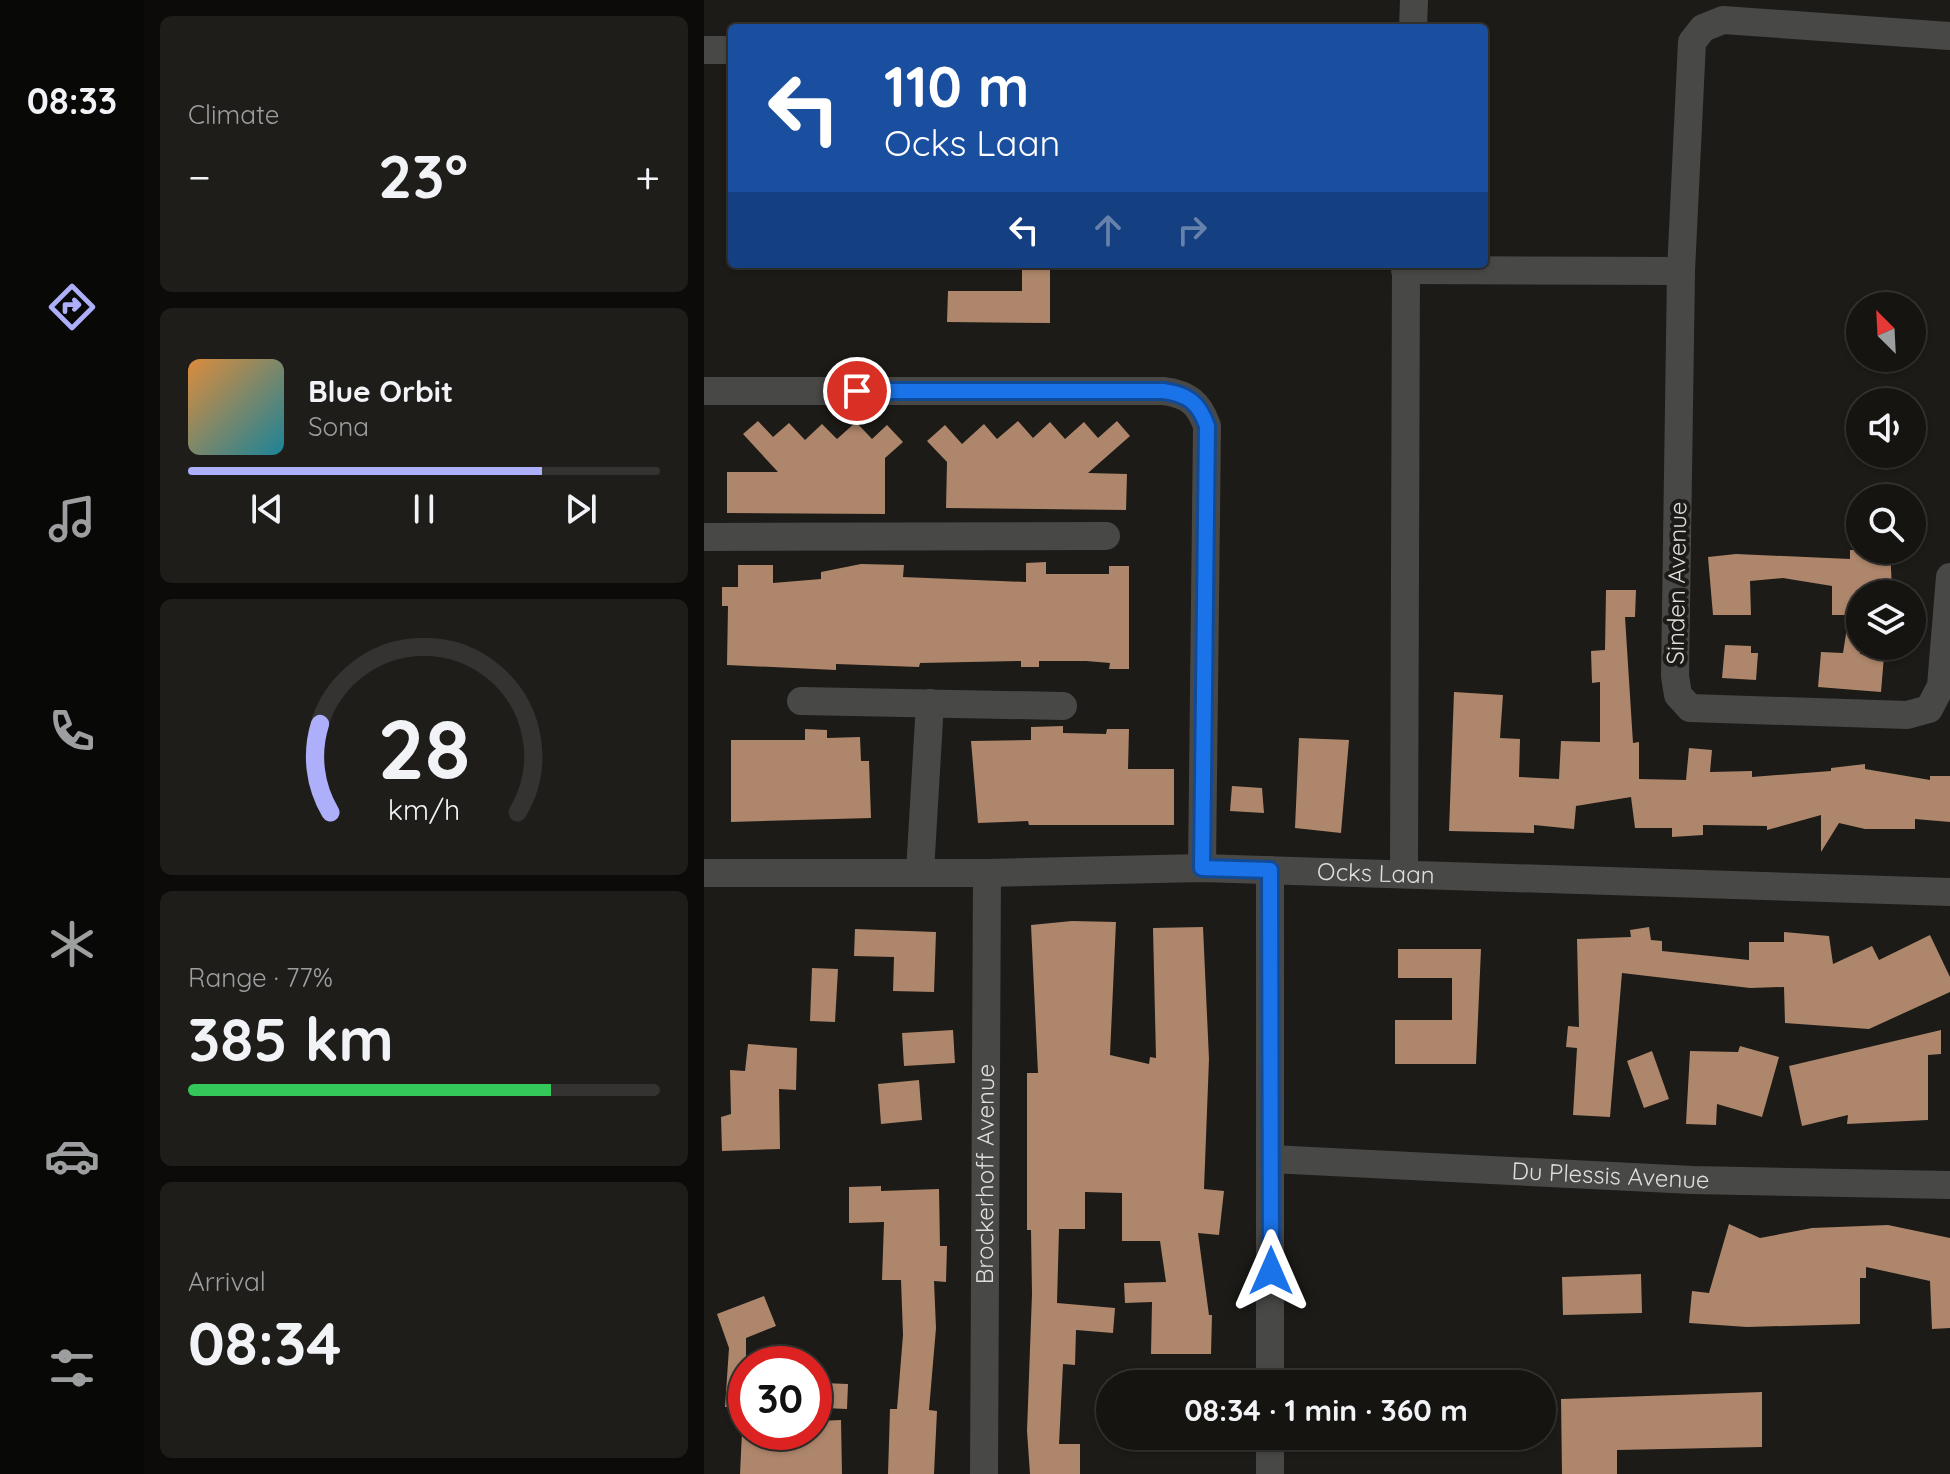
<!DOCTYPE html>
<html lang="en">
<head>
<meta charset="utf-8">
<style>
	:root { --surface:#151411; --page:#1e1d1a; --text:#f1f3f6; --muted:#9d9e9f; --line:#343331; --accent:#adaffb }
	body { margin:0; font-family:Quicksand,sans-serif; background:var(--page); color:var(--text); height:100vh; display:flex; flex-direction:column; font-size:30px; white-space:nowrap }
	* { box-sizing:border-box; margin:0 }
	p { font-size:26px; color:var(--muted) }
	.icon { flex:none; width:44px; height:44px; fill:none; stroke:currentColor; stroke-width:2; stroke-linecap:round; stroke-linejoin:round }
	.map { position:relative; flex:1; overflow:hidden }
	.details { display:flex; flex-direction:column; gap:16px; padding:16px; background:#0c0b09; width:560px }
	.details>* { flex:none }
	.guide { position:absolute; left:24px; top:24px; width:760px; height:244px; border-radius:8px; box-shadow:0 2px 6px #0004,0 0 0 2px var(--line); background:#1a4fa0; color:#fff; overflow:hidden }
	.needle { width:52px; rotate:336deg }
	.buttons { position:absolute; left:1142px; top:292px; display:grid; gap:16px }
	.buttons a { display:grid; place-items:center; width:80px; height:80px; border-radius:50%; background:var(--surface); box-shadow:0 2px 6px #0004,0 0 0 2px var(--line); font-size:40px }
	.speed { position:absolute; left:24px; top:1346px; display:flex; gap:16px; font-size:40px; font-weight:700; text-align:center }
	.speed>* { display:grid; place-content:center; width:104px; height:104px; border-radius:50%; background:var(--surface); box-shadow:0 2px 6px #0004,0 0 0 2px var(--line); line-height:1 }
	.speed .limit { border:12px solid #d22; background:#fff; color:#111 }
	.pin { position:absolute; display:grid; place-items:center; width:68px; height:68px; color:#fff; margin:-34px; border:4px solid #fff; border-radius:50%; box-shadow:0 2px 8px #0007 }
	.me { position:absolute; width:88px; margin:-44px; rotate:0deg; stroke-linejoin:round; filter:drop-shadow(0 0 6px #0008) }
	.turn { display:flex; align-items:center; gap:28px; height:168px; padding:0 24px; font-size:36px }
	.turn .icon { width:104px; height:104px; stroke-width:2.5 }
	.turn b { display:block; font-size:56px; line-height:68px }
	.lanes { display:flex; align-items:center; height:76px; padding:0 24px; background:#0003; justify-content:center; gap:40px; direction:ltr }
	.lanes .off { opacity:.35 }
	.big { font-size:60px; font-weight:700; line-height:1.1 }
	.details .card { flex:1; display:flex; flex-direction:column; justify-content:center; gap:12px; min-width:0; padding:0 28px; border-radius:12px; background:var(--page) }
	.details .dial { align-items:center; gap:0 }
	.dial svg { height:208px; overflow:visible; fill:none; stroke:var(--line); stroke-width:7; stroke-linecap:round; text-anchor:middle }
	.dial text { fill:var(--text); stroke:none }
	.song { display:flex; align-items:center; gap:24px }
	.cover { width:96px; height:96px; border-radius:12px; background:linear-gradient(135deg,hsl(30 70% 55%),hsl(190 70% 35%)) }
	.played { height:8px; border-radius:4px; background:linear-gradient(90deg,var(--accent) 75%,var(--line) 75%) }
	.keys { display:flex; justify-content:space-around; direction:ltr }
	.heat { display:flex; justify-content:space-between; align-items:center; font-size:44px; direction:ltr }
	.charge { height:12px; border-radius:6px; background:linear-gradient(90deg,#34c759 77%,var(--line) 0) }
	.trip { position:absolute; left:392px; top:1370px; width:460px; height:80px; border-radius:40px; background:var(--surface); box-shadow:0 2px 6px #0004,0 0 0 2px var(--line); font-weight:700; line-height:80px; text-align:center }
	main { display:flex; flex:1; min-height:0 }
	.dock { display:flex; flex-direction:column; width:144px; justify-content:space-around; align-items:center; background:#080807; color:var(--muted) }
	.dock .icon { width:56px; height:56px }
	.dock .selected { color:var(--accent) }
	.dock b { font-size:36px; color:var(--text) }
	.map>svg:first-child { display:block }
	.building { fill:#ae866b }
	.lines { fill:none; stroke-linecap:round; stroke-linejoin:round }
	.minor { stroke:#484847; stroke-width:28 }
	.route-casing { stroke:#114b97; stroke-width:20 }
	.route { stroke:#1a73e8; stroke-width:14 }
	.labels { text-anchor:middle; stroke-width:8; stroke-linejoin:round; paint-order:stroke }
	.street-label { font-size:24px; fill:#dfdedc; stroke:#1c1b17 }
</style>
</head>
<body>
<main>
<nav class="dock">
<b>08:33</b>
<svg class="icon selected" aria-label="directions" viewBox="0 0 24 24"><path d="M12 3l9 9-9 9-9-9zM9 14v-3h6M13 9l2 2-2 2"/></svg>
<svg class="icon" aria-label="music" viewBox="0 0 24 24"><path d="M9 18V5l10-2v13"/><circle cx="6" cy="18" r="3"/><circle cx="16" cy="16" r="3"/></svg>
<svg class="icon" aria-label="phone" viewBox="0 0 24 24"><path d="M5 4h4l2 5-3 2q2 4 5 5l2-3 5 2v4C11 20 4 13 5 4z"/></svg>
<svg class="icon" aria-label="climate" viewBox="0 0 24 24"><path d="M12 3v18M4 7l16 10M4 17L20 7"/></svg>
<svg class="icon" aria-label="car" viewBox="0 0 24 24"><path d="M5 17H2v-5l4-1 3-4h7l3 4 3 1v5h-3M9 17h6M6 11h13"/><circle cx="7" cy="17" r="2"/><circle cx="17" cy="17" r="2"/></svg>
<svg class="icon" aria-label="filters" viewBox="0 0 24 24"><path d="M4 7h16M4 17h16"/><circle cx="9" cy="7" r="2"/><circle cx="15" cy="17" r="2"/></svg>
</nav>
<section class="details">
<div class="card"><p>Climate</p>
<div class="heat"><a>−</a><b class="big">23°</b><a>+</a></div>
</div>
<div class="card">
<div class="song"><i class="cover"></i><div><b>Blue Orbit</b><p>Sona</p></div></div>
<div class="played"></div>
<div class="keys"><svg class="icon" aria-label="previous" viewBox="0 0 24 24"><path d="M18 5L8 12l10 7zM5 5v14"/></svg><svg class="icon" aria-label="pause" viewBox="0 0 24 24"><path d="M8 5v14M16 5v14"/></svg><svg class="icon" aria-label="next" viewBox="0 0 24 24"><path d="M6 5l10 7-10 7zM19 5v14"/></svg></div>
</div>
<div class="card dial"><svg viewBox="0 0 100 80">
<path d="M14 69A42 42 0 1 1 86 69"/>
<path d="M14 69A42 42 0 0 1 10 35" stroke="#adaffb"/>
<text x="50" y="56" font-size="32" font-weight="700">28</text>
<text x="50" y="72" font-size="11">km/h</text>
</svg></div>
<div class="card"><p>Range · 77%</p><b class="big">385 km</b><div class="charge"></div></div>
<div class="card"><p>Arrival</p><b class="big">08:34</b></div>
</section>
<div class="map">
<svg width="1246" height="1474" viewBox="0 0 1246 1474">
	<rect width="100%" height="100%" fill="#1c1b17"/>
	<!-- building -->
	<g class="building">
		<path d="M 318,264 L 346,264 L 346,323 L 243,322 L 244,291 L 318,291 Z"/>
		<path d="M 54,421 L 69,437 L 85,423 L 101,440 L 118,424 L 133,439 L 152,422 L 168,439 L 183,425 L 199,442 L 181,458 L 181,514 L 23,513 L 23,472 L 74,472 L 39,434 Z"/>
		<path d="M 314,421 L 329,438 L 346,422 L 361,439 L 380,422 L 394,438 L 413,421 L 426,436 L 384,473 L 423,474 L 422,510 L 242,508 L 243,462 L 223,441 L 241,425 L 258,444 L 280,424 L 293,439 Z"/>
		<path d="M 1146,550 L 1186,550 L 1188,588 L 1156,588 L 1156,654 L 1180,656 L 1177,692 L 1114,687 L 1117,652 L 1139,653 L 1145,615 L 1128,615 L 1128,586 L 1079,578 L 1046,581 L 1047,615 L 1009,615 L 1004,557 L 1032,554 L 1146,559 Z"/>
		<path d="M 342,562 L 342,574 L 405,574 L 405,566 L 425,566 L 425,669 L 405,669 L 406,663 L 382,661 L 335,661 L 335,667 L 317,667 L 317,661 L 216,663 L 215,667 L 132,664 L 132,670 L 23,665 L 24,606 L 18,606 L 18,587 L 34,587 L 34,565 L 69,565 L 69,583 L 117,579 L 117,572 L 157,564 L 200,565 L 199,577 L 322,582 L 322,563 Z"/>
		<path d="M 902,590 L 932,590 L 931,617 L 921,617 L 929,743 L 935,742 L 935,779 L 982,780 L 985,748 L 1008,750 L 1006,772 L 1048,771 L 1048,777 L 1127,771 L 1127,768 L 1161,764 L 1161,769 L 1226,780 L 1226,776 L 1246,776 L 1246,822 L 1211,819 L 1211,829 L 1161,829 L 1135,823 L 1117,852 L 1117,815 L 1063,830 L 1063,826 L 999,825 L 999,835 L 968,837 L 968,828 L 931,828 L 927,797 L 872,806 L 870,829 L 830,825 L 830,833 L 745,831 L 750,692 L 799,695 L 796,738 L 816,739 L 815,777 L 855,779 L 857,741 L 896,742 L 896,682 L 888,683 L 887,651 L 901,650 Z"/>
		<path d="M 1021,645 L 1047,646 L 1047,653 L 1054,653 L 1052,680 L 1018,678 Z"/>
		<path d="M 359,726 L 359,733 L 402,734 L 403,729 L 425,729 L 424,769 L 470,769 L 470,825 L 325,825 L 324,821 L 274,823 L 267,741 L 327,740 L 327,727 Z"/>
		<path d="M 101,729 L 123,730 L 123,738 L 156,737 L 157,761 L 165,761 L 167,818 L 27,822 L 27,740 L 101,740 Z"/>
		<path d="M 595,738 L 645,740 L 637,833 L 591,828 Z"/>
		<path d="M 528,786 L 558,788 L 560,813 L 526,811 Z"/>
		<path d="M 368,921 L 412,922 L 406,1055 L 445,1064 L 446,1057 L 452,1058 L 449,928 L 499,927 L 505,1059 L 500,1189 L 520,1191 L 515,1235 L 494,1233 L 505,1315 L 508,1315 L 507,1354 L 447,1354 L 448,1302 L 421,1303 L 420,1283 L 462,1282 L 456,1241 L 418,1241 L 418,1193 L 381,1192 L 381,1229 L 355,1229 L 353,1303 L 411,1308 L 409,1333 L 372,1330 L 371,1365 L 359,1364 L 355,1444 L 376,1444 L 376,1474 L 326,1474 L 323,1431 L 328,1294 L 327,1230 L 323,1230 L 323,1073 L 334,1073 L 327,925 Z"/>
		<path d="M 945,927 L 947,940 L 958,941 L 958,951 L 1045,960 L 1045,942 L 1080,942 L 1080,932 L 1125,936 L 1129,964 L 1168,946 L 1175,960 L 1226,935 L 1246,977 L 1246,992 L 1165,1029 L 1081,1023 L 1080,987 L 1046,988 L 918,973 L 906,1117 L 869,1115 L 873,1048 L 862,1047 L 864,1026 L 875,1027 L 873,939 L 927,937 L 926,930 Z"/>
		<path d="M 151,929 L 232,932 L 230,992 L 189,991 L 190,957 L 150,956 Z"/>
		<path d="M 694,949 L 777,949 L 772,1064 L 691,1064 L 691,1020 L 748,1020 L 748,978 L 694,978 Z"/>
		<path d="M 108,968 L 134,969 L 131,1022 L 106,1021 Z"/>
		<path d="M 249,1030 L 251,1063 L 200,1066 L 198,1033 Z"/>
		<path d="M 1237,1030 L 1237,1054 L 1224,1055 L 1224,1120 L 1143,1124 L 1144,1115 L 1098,1126 L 1085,1066 Z"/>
		<path d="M 44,1044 L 93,1048 L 92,1090 L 75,1089 L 76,1149 L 18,1151 L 17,1117 L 27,1114 L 26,1070 L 41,1071 Z"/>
		<path d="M 1036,1046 L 1075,1057 L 1058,1117 L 1013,1104 L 1012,1125 L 982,1124 L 986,1051 L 1034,1052 Z"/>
		<path d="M 948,1051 L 965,1099 L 940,1108 L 923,1061 Z"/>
		<path d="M 215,1080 L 218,1120 L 177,1124 L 174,1084 Z"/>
		<path d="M 177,1186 L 177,1191 L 235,1189 L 236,1246 L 243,1246 L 242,1282 L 230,1281 L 232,1328 L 225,1410 L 233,1411 L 230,1474 L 184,1474 L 186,1409 L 193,1409 L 199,1335 L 197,1280 L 178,1280 L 180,1222 L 145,1223 L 145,1187 Z"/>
		<path d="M 1025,1224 L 1056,1238 L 1108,1228 L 1184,1225 L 1246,1238 L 1246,1328 L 1228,1329 L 1226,1281 L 1162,1267 L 1162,1278 L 1156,1278 L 1156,1324 L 1043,1327 L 985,1323 L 988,1291 L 1005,1293 Z"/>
		<path d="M 937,1274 L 938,1313 L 859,1315 L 858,1277 Z"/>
		<path d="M 60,1296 L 72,1326 L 42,1338 L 42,1408 L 21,1407 L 25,1348 L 13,1314 Z"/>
		<path d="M 120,1383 L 144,1384 L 143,1409 L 120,1408 Z"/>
		<path d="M 1058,1392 L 1058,1447 L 913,1450 L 913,1474 L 858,1474 L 857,1399 Z"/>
		<path d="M 137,1420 L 138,1474 L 36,1474 L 38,1432 L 112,1432 L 112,1421 Z"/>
	</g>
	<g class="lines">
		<!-- minor -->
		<g class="minor">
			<path d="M 709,28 L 710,0"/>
			<path d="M 0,50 L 28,50"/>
			<path d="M 701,270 L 977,271 L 971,676 L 974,695 L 986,708 L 1203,715 L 1225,709 L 1237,686 L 1246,577"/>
			<path d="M 977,271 L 988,42 L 999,28 L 1019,20 L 1246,36"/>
			<path d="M 0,391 L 459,391 C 484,394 495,403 503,426 L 498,868"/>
			<path d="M 0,537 L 402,536"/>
			<path d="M 97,701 L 359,706"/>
			<path d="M 566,870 L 566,1384"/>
			<path d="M 216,872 L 226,703"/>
			<path d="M 700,872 L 702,264"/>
			<path id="s1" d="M 0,873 L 283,873 L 498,868 L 1246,892"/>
			<path id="s2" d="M 567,1159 L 988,1180 L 1246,1185"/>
			<path id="s3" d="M 280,1474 L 283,873"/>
			<path d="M 566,1474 L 566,1436"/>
		</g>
	</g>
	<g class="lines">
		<defs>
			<path id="route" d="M 153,391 L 459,391 C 484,394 495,403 503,426 L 498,868 L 566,870 L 567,1271"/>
		</defs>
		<!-- route casing -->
		<use href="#route" class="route-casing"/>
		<!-- route -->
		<use href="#route" class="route"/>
	</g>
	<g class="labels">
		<!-- street labels -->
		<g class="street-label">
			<text transform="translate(973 583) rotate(-89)" y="8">Sinden Avenue</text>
			<text dy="8" stroke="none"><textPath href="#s1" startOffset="672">Ocks Laan</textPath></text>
			<text dy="8" stroke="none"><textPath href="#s3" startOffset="300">Brockerhoff Avenue</textPath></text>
			<text dy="8" stroke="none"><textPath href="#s2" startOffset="340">Du Plessis Avenue</textPath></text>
		</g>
	</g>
</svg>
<div class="buttons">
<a><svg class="needle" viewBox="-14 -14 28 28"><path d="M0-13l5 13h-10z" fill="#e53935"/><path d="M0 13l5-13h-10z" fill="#9d9e9f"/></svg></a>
<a><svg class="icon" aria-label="sound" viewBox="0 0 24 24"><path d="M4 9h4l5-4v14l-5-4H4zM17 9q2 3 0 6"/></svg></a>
<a><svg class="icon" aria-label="search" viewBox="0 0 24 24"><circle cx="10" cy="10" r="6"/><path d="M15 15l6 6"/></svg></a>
<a><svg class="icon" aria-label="layers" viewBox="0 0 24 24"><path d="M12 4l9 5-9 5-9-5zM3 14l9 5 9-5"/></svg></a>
</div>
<div class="speed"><div class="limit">30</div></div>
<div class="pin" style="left:153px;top:391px;background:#d93025"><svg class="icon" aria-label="arrive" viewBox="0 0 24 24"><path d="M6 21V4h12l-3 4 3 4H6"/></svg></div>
<svg class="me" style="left:567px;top:1271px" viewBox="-20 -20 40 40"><path d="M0-17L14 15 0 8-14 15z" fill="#1a73e8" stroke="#fff" stroke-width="4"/></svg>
<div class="trip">08:34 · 1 min · 360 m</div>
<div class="guide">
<div class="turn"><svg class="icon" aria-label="left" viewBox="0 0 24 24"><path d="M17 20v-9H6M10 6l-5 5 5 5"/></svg><div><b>110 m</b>Ocks Laan</div></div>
<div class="lanes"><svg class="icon" aria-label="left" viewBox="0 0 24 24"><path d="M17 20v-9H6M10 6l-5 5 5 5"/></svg><svg class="icon off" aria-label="ahead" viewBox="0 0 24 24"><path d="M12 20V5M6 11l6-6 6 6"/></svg><svg class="icon off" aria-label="right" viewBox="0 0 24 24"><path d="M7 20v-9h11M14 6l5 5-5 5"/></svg></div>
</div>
</div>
</main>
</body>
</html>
